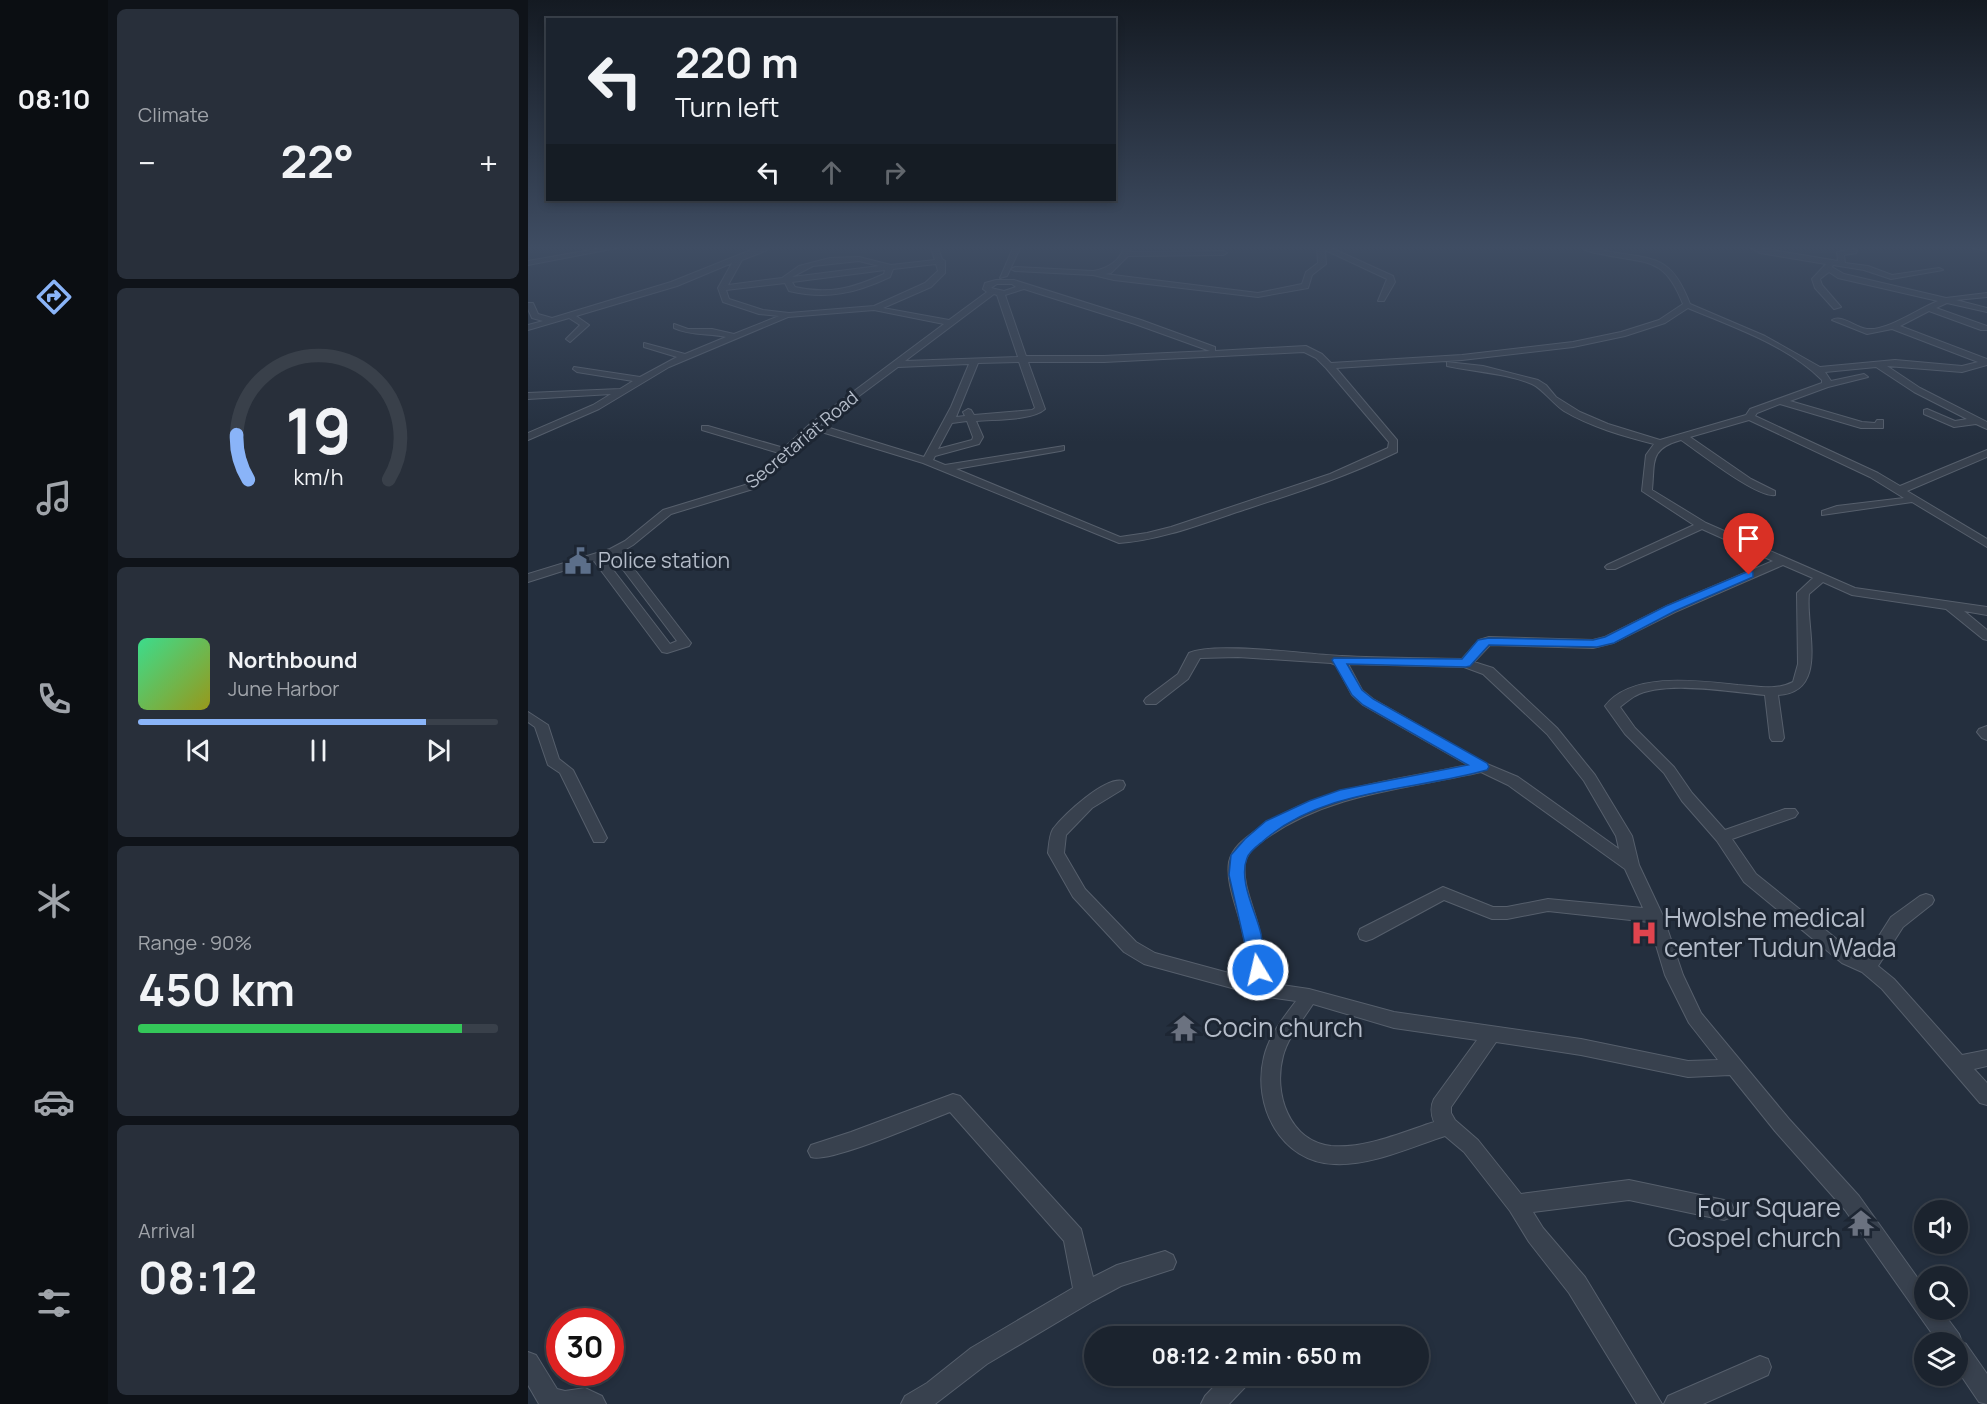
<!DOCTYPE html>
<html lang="en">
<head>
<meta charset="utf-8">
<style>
	:root { --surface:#1b232e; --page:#282f3a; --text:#f1f3f6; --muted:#a0a4aa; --line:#39404a; --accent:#8ab4f8 }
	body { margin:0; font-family:Manrope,sans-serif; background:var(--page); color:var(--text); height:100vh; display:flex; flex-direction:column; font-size:22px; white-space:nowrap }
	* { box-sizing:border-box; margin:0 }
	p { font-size:20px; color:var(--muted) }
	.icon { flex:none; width:33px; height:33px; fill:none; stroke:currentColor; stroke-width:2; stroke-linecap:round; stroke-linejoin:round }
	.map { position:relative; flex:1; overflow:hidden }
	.side { display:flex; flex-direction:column; gap:9px; padding:9px; background:#0f1319; width:420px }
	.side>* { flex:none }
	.banner { position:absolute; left:18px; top:18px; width:570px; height:183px; border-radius:0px; box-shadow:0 3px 9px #0003,0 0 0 2px var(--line); background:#1b232e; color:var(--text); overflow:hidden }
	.tools { position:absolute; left:1386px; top:1200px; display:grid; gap:12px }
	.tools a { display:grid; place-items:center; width:54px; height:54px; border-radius:50%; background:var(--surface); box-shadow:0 3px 9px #0003,0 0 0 2px var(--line); font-size:30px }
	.speed { position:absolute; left:18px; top:1308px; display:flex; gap:12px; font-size:30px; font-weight:700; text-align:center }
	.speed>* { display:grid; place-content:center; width:78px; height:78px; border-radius:50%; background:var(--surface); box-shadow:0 3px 9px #0003,0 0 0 2px var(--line); line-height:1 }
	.speed .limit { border:9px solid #d22; background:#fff; color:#111 }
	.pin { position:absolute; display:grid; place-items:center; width:51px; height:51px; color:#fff; margin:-62px -26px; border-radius:50% 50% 50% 0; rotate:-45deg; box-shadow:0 0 6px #0007 }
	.pin .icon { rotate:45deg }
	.me { position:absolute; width:66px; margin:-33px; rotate:351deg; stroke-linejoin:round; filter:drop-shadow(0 0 4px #0008) }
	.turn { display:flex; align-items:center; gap:21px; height:126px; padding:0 30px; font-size:27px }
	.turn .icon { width:78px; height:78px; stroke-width:2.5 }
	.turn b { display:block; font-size:42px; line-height:51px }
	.lanes { display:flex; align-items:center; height:57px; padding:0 30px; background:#0003; justify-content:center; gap:30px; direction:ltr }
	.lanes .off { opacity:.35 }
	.big { font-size:45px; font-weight:700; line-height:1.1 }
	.side .tile { flex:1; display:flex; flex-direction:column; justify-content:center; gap:9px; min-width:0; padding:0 21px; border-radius:9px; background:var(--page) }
	.side .dial { align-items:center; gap:0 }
	.dial svg { height:156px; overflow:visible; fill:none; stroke:var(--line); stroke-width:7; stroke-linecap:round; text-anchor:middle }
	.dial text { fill:var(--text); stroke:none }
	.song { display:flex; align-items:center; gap:18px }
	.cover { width:72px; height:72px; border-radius:9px; background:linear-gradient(135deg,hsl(150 70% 55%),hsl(60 70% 35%)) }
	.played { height:6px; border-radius:3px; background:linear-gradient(90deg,var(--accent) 80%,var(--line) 80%) }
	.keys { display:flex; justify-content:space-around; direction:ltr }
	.heat { display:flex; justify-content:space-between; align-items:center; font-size:33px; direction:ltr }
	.charge { height:9px; border-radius:4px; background:linear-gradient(90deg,#34c759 90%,var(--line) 0) }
	.trip { position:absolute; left:556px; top:1326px; width:345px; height:60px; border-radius:30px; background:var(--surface); box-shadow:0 3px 9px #0003,0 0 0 2px var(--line); font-weight:700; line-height:60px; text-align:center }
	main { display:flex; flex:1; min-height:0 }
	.menu { display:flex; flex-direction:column; width:108px; justify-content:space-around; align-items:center; background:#0b0e12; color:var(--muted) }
	.menu .icon { width:42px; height:42px }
	.menu .active { color:var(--accent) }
	.menu b { font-size:27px; color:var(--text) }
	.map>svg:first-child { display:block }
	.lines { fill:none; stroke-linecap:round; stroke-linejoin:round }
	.minor-casing { stroke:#565f6c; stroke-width:2 }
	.minor { fill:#38414e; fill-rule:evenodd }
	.route { fill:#1a73e8; stroke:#114b97; stroke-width:1.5 }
	.labels { text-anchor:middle; stroke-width:6; stroke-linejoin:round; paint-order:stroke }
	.far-street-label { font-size:18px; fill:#b4bcc9; stroke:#1d2633 }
	.poi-label { font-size:21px; fill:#b4bcc9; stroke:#1d2633; text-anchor:start }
	.near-poi-label { font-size:26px; fill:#b4bcc9; stroke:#1d2633; text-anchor:start }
</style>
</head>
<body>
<main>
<nav class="menu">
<b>08:10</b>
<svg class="icon active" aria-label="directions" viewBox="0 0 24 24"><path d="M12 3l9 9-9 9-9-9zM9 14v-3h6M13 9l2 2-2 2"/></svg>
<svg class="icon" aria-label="music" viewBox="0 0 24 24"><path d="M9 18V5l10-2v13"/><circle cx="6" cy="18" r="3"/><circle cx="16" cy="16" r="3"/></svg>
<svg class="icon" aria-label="phone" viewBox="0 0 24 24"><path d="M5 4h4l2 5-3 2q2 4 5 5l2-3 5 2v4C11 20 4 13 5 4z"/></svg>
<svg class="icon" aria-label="climate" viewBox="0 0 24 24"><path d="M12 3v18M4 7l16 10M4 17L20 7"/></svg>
<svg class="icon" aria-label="car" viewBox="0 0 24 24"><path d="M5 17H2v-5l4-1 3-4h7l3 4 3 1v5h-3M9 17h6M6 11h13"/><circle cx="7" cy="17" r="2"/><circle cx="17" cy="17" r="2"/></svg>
<svg class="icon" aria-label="filters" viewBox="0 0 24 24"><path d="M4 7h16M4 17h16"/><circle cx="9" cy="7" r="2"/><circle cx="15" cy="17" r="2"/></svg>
</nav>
<section class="side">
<div class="tile"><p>Climate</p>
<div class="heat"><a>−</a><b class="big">22°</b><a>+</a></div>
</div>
<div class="tile dial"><svg viewBox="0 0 100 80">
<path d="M14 69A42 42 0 1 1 86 69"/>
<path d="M14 69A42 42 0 0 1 8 46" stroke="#8ab4f8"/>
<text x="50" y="56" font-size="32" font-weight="700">19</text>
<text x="50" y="72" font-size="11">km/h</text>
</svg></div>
<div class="tile">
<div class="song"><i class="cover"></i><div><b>Northbound</b><p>June Harbor</p></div></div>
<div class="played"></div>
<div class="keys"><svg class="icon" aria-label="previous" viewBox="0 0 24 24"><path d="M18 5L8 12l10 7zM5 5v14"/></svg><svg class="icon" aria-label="pause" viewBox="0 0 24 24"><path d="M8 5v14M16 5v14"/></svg><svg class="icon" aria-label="next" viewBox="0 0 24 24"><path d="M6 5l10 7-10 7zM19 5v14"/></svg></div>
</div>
<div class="tile"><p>Range · 90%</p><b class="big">450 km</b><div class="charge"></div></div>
<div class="tile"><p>Arrival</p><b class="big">08:12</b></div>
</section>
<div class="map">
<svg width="1459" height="1404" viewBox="0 0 1459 1404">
	<rect width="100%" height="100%" fill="#242f3e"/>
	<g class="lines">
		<defs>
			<g id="minor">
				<path d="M 85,246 L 99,246 L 0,265 L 0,261 Z"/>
				<path d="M 233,246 L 241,246 L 237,251 L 214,260 L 200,285 L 254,278 L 271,266 L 302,258 L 331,257 L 363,265 L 407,260 L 402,246 L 409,246 L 414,259 L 417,261 L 417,273 L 403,287 L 355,308 L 421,320 L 459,292 L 455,289 L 457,283 L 468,280 L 486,280 L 613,320 L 687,347 L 687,351 L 778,346 L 794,354 L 803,363 L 934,355 L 1045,342 L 1093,332 L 1131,320 L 1155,304 C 1136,255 1118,264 1073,254 C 1065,253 1057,251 1052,246 C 1062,246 1073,250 1083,252 C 1129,259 1144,257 1162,304 L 1237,336 L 1292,367 L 1367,360 L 1434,366 L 1450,362 L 1364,329 L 1339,334 L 1304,320 C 1314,314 1328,328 1339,329 C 1360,331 1391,308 1410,301 L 1310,278 L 1301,272 L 1292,279 L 1294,285 L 1313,307 L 1306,309 L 1287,288 L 1284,279 L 1298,264 L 1232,253 L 1220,246 L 1310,261 L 1309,252 L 1325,249 L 1329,251 L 1328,253 L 1316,255 L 1317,263 L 1340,266 L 1364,275 L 1411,268 L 1415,270 L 1363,279 L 1336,270 L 1305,265 L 1304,267 L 1316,274 L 1418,298 L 1459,293 L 1459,297 L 1428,300 L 1459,308 L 1459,312 L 1419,303 L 1408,308 L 1459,326 L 1459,330 L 1453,330 L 1401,311 L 1372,326 L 1459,359 L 1459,365 L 1434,372 L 1359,366 L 1392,388 L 1459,422 L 1459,429 L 1448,424 L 1426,427 L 1396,414 L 1396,410 L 1399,409 L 1427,421 L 1439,419 L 1386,392 L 1348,367 L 1297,372 L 1303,381 L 1336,374 L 1340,377 L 1300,387 L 1262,401 L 1334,422 L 1347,423 L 1349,420 L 1355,420 L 1355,428 L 1333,428 L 1252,404 L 1229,413 L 1227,416 L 1350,473 L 1372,486 L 1459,450 L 1459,457 L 1379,491 L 1459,539 L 1459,547 L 1384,502 L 1294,515 L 1294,511 L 1309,506 L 1376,498 L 1342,477 L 1221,420 L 1162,437 L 1223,479 L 1247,491 L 1247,495 C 1229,498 1171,452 1153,440 C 1121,449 1127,461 1124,490 L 1178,523 L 1327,588 L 1459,607 L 1459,615 L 1436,611 L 1459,630 L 1459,640 L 1455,639 L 1418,609 L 1324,595 L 1295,582 L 1281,594 C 1277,628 1302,692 1250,695 L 1256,738 L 1254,741 L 1244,741 L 1242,738 L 1237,695 C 1203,692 1136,680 1107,696 C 1102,699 1097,703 1092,707 L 1107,728 L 1146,767 L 1164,793 L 1197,830 L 1257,809 L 1267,809 L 1270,813 L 1267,817 L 1204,839 L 1228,874 L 1326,953 L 1337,958 L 1363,917 L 1392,896 L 1398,894 L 1404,896 L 1406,900 L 1404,904 L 1375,927 L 1350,966 L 1366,979 L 1434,1055 L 1459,1050 L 1459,1066 L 1446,1069 L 1459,1083 L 1459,1105 L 1452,1103 L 1354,989 L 1334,972 L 1314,963 L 1216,882 L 1189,841 L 1154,801 L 1136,773 L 1097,734 L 1077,706 C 1104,671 1172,681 1210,685 C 1228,686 1248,691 1265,682 L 1270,664 L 1269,593 L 1285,578 L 1255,565 L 1147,612 L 1085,643 L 1065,648 L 962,645 L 946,662 L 965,668 L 1029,728 L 1067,775 L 1104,836 L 1111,865 L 1135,916 L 1155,975 L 1173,1013 L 1261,1119 L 1331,1196 L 1396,1287 L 1396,1310 L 1413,1310 L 1431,1334 L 1434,1342 L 1438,1344 L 1459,1374 L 1459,1404 L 1451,1402 L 1430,1371 L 1430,1342 L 1410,1342 L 1317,1210 L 1247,1131 L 1202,1075 L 1160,1077 L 1053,1055 L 968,1042 L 923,1107 L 923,1113 L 927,1120 L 950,1140 L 993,1194 L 1101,1180 L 1196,1200 L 1203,1203 L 1206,1210 L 1203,1217 L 1196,1220 L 1101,1200 L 1005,1212 L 1015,1228 L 1057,1277 L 1134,1404 L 1109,1404 L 1041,1293 L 1001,1242 L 982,1211 L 936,1152 L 917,1136 C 883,1147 843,1166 806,1164 C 753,1162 724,1106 736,1057 C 741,1036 755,1018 768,1001 L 733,996 L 616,964 L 596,952 L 545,897 L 520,853 C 521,846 521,836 525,829 C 536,815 577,776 595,781 L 597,785 L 595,789 L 564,808 L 538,835 L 536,853 L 557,889 L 608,942 L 627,953 L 723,979 C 720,961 718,943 713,925 C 708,905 698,883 701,862 C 704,848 716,839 727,831 C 790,786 866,781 940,765 L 835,705 L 824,695 L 808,665 L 803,663 L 710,657 L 672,658 L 660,679 L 628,704 L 618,704 L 616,701 L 618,698 L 650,674 L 661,653 C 687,641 782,655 814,656 C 854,658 894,658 934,659 L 951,640 L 961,637 L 1065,640 L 1077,637 L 1139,606 L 1245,561 L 1174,529 L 1087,569 L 1079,569 L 1077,567 L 1079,565 L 1166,525 L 1114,491 L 1118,455 L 1126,444 C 1095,436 1063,427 1036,411 C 1024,403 1015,389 1004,384 C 977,373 947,372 919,366 L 919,362 L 955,366 L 1010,380 L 1018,385 L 1028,397 L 1052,412 L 1080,424 L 1132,440 L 1218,415 L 1222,409 L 1294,383 L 1294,380 C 1259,345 1205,327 1160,308 L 1137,323 L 1097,336 L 1045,347 L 934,360 L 808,368 L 869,440 L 869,452 C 816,478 761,495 706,513 C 668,526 631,540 591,543 L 395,463 L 287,430 L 225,489 L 143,514 L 105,545 L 93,552 L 163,643 L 161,646 L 139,653 L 134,652 L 66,561 L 0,582 L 0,574 L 82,549 L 97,541 L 135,510 L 217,485 L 251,453 L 174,430 L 174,426 L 180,426 L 256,448 L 282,424 L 416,324 L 346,310 L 260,317 L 141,367 L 71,409 L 0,440 L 0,433 L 65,405 L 83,394 L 0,399 L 0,393 L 92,389 L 105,381 L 49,372 L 45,369 L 46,367 L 112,377 L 149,357 L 116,347 L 116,343 L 157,354 L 198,337 C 181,333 163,336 146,328 L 146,324 L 160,329 L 184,329 L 206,334 L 251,316 L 231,314 L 195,302 L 190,288 L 204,263 L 149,286 L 48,316 L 61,325 L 42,342 L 38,339 L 52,325 L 41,318 L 0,330 L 0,325 L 15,321 L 4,318 L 0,309 L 0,303 L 5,303 L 10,314 L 24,318 L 143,282 ZM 331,261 L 351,266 L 264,277 L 285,266 ZM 408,264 L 410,271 L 397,283 L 346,306 L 261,313 L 235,310 L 201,299 L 198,290 L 257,283 L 261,291 C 299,300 328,293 362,277 L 365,269 ZM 357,270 L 356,274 C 326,288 300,295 267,287 L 264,282 ZM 469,284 L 484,284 L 488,287 L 476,291 L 463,288 ZM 496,289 L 607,324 L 682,351 L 576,356 L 498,356 L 477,295 ZM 466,294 L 469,295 L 490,357 L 377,361 ZM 776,352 L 788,358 L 798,368 L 861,442 L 860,448 L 802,474 L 643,527 L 619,533 L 592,537 L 428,469 L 532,451 L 536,450 L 536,446 L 417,465 L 405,460 L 407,456 L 451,444 L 455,437 L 448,421 C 466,419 504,421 517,409 L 500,362 L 576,362 ZM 491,362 L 507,408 L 504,410 L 446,415 L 443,410 L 440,409 L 435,412 L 437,416 L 428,417 L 450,363 ZM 441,364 L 423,407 L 396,457 L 292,425 L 370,367 ZM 439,421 L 445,437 L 444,440 L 410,449 L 424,423 ZM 84,555 L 149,641 L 142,644 L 76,558 ZM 820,664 L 936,667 L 955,674 L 1019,734 L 1056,781 L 1088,836 L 1091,849 L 990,777 L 959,764 L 845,699 L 834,690 ZM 953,772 L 980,785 L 1097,869 L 1115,908 L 1020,899 L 979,907 L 965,907 L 915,887 L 832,929 L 830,934 L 832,939 L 838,941 L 844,939 L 916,900 L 964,919 L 979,919 L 1020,911 L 1121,922 L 1137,975 L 1161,1023 L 1190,1060 L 1160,1061 L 1053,1039 L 866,1012 L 781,989 L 741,983 C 738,964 735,944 730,925 C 725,905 714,883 717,863 C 719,852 729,845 737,839 C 801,793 878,789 953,772 ZM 785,1004 L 866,1028 L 949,1040 L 906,1099 C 902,1107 903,1114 906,1122 C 875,1132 837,1149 803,1146 C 761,1141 745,1093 755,1056 C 760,1037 774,1021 785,1004 Z"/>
				<path d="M 486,246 L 493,246 L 479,276 L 472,278 Z"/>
				<path d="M 596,246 L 602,246 L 602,252 L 695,251 L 699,253 L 695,255 L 600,256 L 583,273 L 577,274 L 730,293 L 774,284 L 778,272 L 790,263 L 789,246 L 799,246 L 865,276 L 867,282 L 856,301 L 850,301 L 859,279 L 797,250 L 798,264 L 784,275 L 780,288 L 730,297 L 586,280 L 565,275 L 487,271 L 483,269 L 487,267 L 565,271 C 579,269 593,261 596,246 Z"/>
				<path d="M 1444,246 L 1459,247 L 1459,251 L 1445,248 Z"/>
				<path d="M 0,712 L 20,725 L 31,759 L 45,770 L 79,838 L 76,842 L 66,842 L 32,773 L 20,765 L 7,727 L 0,722 Z"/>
				<path d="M 1459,726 L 1459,740 L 1454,738 L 1449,732 L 1451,729 Z"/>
				<path d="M 425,1094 L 432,1096 L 553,1229 L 565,1277 L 589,1265 L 637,1251 L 645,1255 L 648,1262 L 645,1269 L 593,1286 L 565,1301 L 459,1364 L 407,1404 L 373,1404 L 377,1396 L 399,1383 L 443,1348 L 545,1288 L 536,1241 L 422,1112 C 398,1121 301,1164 283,1157 L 280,1151 L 283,1145 L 323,1132 Z"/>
				<path d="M 0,1352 L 8,1355 L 29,1389 L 37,1391 L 57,1388 L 74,1396 L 78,1404 L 11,1404 L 0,1385 Z"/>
				<path d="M 1232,1356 L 1240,1359 L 1243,1367 L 1240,1375 L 1175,1404 L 1136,1404 L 1140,1396 Z"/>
				<path d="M 696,1376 L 723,1376 L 720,1384 L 701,1404 L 673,1404 L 677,1396 Z"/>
			</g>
		</defs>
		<!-- minor casing -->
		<use href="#minor" class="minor-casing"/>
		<!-- minor -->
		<use href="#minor" class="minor"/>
	</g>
	<!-- sky -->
	<linearGradient id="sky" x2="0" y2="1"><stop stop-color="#141a22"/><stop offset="0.56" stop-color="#3f4d63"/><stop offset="1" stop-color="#3f4d63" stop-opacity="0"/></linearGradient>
	<rect width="1459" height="442" fill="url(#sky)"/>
	<!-- route -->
	<path class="route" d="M 1221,571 L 1225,572 L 1225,577 L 1147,611 L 1086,643 L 1069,647 L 961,645 L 942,666 L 938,667 L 819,664 L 834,690 L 845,699 L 959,763 L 961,767 L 959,770 C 885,791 795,788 734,842 C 729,846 721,852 719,858 C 710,881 728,912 733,934 C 735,946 737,958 738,970 L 736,975 L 730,978 L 724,975 L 701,875 L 703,855 L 717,839 L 738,821 L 781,801 L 812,790 L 940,765 L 835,705 L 824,695 L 804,660 L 806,658 L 934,659 L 950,640 L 961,638 L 1065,640 L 1077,637 L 1138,606 Z"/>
	<!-- icons -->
	<defs>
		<symbol id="civic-bare" viewBox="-9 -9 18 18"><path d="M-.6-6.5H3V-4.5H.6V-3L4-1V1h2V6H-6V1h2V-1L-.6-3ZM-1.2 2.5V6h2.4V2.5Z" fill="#5c6f8a" stroke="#1d2633" stroke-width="2.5" paint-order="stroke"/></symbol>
		<symbol id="hospital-bare" viewBox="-9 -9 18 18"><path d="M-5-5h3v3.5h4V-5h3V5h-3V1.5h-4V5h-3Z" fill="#e0444e" stroke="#1d2633" stroke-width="2.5" paint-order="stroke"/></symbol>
		<symbol id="temple-bare" viewBox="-9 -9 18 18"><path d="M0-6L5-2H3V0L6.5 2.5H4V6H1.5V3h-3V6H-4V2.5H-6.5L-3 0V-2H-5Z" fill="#6b7280" stroke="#1d2633" stroke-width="2.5" paint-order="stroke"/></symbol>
	</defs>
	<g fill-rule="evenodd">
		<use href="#civic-bare" x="31" y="542" width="38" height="38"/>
		<use href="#hospital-bare" x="1097" y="914" width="38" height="38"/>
		<use href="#temple-bare" x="637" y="1009" width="38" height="38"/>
		<use href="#temple-bare" x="1314" y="1204" width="38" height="38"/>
	</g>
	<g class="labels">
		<!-- far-street labels -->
		<g class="far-street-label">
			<text transform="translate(274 440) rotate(-40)" y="6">Secretariat Road</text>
		</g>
		<!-- poi labels -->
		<g class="poi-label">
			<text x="70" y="568">Police station</text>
		</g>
		<!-- near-poi labels -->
		<g class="near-poi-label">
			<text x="1136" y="927">Hwolshe medical<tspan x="1136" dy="30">center Tudun Wada</tspan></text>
			<text x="676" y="1037">Cocin church</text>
			<text x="1313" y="1217" text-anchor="end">Four Square<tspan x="1313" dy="30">Gospel church</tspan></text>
		</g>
	</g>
</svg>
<div class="tools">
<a><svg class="icon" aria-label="sound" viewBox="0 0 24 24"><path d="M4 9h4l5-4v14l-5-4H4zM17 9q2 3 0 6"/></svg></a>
<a><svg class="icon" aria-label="search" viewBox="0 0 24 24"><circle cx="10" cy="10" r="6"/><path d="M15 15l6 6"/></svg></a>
<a><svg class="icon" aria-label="layers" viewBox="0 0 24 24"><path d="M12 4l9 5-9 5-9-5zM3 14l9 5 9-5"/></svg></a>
</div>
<div class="speed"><div class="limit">30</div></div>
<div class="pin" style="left:1221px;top:575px;background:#d93025"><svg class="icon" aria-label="arrive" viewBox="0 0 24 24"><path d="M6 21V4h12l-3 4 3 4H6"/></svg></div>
<svg class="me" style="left:730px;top:970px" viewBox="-20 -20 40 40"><circle r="17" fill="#1a73e8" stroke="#fff" stroke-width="3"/><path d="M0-11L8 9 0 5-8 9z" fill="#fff"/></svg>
<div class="trip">08:12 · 2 min · 650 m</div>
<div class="banner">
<div class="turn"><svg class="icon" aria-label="left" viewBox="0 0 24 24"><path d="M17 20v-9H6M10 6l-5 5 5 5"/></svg><div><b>220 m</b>Turn left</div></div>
<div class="lanes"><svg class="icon" aria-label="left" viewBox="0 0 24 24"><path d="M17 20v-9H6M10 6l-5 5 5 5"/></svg><svg class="icon off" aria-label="ahead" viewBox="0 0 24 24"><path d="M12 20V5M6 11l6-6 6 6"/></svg><svg class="icon off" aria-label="right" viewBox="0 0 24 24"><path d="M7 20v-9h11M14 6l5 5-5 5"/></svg></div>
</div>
</div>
</main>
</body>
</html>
